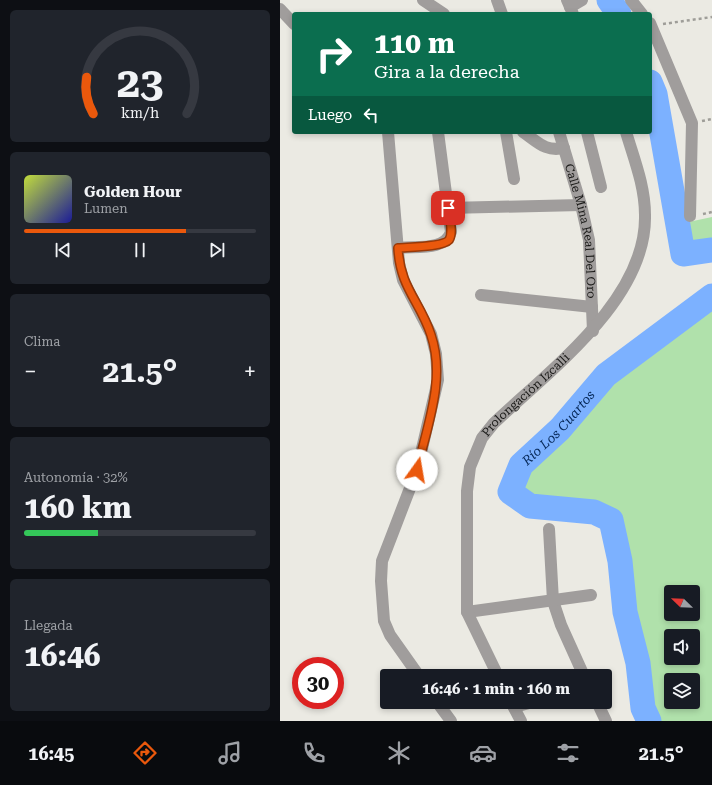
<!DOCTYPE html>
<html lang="es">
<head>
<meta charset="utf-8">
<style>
	:root { --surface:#171b24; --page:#20242c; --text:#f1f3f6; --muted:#9ea1a6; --line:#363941; --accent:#ea580c }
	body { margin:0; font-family:"Roboto Serif",serif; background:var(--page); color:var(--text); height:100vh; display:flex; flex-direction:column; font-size:15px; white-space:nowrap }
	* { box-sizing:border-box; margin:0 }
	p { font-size:13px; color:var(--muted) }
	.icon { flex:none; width:22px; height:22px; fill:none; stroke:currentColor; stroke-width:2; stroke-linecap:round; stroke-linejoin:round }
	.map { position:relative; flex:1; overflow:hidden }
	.drawer { display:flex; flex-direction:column; gap:10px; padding:10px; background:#0d0f14; width:280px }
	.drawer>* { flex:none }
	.hud { position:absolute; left:12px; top:12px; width:360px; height:122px; border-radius:4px; box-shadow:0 2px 6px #0003; background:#0b6e4f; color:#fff; overflow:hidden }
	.needle { width:26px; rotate:293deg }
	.controls { position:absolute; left:384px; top:585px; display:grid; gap:8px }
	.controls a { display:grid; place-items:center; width:36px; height:36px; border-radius:4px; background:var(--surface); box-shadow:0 2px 6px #0003; font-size:20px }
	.speed { position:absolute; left:12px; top:657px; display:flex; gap:8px; font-size:20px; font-weight:700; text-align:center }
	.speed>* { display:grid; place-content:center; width:52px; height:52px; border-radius:50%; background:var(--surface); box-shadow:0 2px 6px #0003; line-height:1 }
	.speed .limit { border:6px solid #d22; background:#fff; color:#111 }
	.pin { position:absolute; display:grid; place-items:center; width:34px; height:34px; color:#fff; margin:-17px; border-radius:8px; box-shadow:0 2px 6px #0006 }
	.me { position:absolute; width:44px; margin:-22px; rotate:13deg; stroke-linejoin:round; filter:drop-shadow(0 0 3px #0008) }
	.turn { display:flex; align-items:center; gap:14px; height:84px; padding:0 16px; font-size:18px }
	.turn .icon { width:52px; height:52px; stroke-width:2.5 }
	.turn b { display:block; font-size:28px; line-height:34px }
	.then { display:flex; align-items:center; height:38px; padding:0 16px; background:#0003; gap:8px; font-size:15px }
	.big { font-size:30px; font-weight:700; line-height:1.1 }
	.drawer .widget { flex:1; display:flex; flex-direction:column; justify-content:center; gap:6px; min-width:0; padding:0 14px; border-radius:6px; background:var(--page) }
	.drawer .dial { align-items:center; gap:0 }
	.dial svg { height:104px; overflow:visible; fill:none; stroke:var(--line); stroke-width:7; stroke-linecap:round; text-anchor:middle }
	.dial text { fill:var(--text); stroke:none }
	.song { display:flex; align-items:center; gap:12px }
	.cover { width:48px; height:48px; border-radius:6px; background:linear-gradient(135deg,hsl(70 70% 55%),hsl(240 70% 35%)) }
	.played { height:4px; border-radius:2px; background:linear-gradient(90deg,var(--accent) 70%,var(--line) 70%) }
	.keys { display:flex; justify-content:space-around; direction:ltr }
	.heat { display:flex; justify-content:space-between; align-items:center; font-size:22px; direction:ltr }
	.charge { height:6px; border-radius:3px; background:linear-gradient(90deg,#34c759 32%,var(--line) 0) }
	.trip { position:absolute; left:100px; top:669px; width:232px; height:40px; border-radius:4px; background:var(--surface); box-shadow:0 2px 6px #0003; font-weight:700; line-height:40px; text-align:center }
	.menu { display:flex; height:64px; justify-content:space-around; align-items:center; background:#090b0e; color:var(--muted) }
	.menu .icon { width:28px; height:28px }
	.menu .on { color:var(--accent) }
	.menu b { font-size:18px; color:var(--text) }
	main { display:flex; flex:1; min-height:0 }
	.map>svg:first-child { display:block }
	.green { fill:#b0e1ab; fill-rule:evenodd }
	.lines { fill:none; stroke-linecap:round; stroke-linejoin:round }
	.river { stroke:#7cb1ff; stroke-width:25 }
	.path { stroke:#9e9d98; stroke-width:2.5; stroke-dasharray:3 3; stroke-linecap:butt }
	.minor { stroke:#a09d9c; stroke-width:12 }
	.route-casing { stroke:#983908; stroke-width:10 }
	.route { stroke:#ea580c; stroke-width:7 }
	.labels { text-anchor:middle; stroke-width:4; stroke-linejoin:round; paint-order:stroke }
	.street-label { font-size:12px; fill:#1a1a18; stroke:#ebeae3 }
	.water-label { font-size:13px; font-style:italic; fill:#062858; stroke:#ebeae3 }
</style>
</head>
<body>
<main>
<section class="drawer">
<div class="widget dial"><svg viewBox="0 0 100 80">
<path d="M14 69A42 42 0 1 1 86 69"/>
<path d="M14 69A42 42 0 0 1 9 41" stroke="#ea580c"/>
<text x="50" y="56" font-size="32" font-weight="700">23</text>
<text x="50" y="72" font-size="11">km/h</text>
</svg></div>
<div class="widget">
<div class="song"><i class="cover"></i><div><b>Golden Hour</b><p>Lumen</p></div></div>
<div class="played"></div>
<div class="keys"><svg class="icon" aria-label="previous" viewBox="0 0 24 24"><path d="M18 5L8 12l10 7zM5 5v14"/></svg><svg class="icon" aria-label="pause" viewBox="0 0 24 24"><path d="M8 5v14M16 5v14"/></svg><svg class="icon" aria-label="next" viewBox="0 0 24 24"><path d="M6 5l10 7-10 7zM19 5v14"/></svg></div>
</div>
<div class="widget"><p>Clima</p>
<div class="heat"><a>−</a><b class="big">21.5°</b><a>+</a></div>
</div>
<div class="widget"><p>Autonomía · 32%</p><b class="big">160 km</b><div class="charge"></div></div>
<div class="widget"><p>Llegada</p><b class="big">16:46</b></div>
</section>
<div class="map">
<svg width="432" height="721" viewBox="0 0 432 721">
	<rect width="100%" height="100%" fill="#ebeae3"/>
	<!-- green -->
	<g class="green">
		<path d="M 432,217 L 432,250 L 403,254 L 399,224 Z"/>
		<path d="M 432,296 L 432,721 L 369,721 L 363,708 L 358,663 L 345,612 L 340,561 L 331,520 L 314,512 L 250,506 L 230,492 L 241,465 L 280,429 L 326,375 ZM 391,592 L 413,592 L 413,614 L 391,614 ZM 391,636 L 413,636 L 413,658 L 391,658 ZM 391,680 L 413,680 L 413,702 L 391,702 Z"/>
	</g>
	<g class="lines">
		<!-- river -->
		<g class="river">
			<path d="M 329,0 L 339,14"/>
			<path d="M 370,82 L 375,94 L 403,254 L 432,250"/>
			<path id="s1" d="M 369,721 L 363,708 L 358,663 L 345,612 L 340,561 L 331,520 L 314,512 L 250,506 L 230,492 L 241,465 L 280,429 L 326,375 L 432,296"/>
		</g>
		<!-- path -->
		<g class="path">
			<path d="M 383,24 L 432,17"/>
			<path d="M 422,121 L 432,119"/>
			<path d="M 423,214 L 432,212"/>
		</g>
		<!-- minor -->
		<g class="minor">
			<path d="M 143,0 L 164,14"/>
			<path d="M 217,0 L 222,14"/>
			<path d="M 287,0 L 293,14"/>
			<path d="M 351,0 L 362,14"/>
			<path d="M 290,7 L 302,0"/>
			<path d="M 0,9 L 14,24"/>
			<path d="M 370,23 L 412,123 L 410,216"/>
			<path d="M 108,132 L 119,263 L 123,280 L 151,334 L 156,354 L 158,380 L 137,470 L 102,561 L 101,581 L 104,621 L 110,635 L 139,676"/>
			<path d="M 226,132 L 234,179"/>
			<path d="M 243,132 C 258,142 265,152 284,148"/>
			<path id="s2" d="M 279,132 L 301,205 L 309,240 L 313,331"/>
			<path d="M 307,132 L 321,187"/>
			<path d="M 168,208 L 301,205"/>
			<path d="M 119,248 C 136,246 165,251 171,232 L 158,132"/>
			<path d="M 201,295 L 312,307"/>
			<path d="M 269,529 L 273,601 L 281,625 L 304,676"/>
			<path d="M 187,612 L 311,595"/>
			<path id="s3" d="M 218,676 L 187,612 L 187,491 L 190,467 L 202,438 L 214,423 C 270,370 367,299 365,215 C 365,186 354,159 346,132"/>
			<path d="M 157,702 L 171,721"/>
			<path d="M 231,702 L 241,721"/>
			<path d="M 317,702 L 326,721"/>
			<path d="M 234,707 L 253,702"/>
		</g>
	</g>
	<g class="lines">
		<defs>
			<path id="route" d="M 137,470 C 147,426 166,379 151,335 C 140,301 120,288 118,248 C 129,247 163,247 169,240 C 174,232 169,217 168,208"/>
		</defs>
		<!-- route casing -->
		<use href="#route" class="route-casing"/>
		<!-- route -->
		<use href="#route" class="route"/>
	</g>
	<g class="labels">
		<!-- street labels -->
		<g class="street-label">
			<text dy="4" stroke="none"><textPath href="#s2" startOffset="102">Calle Mina Real Del Oro</textPath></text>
			<text dy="4" stroke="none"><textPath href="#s3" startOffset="309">Prolongación Izcalli</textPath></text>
		</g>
		<!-- water labels -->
		<g class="water-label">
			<text dy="5" stroke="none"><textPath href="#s1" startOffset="395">Río Los Cuartos</textPath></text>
		</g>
	</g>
</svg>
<div class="controls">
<a><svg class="needle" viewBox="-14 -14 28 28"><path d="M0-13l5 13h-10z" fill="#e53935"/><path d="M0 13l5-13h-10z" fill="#9ea1a6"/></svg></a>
<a><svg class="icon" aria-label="sound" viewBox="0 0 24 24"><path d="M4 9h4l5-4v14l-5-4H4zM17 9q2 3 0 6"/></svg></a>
<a><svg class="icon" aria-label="layers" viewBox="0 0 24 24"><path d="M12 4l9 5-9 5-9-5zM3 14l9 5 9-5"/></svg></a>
</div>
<div class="speed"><div class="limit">30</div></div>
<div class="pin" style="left:168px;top:208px;background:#d93025"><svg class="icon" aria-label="arrive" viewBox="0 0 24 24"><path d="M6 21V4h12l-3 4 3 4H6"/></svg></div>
<svg class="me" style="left:137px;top:470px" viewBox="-20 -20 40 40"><circle r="19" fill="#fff"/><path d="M0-13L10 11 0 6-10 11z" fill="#ea580c"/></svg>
<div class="trip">16:46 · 1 min · 160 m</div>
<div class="hud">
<div class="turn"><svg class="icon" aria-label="right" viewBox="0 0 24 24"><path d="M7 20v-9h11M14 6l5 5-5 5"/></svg><div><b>110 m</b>Gira a la derecha</div></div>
<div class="then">Luego<svg class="icon" aria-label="left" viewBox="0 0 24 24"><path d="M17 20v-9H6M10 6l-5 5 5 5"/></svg></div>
</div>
</div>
</main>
<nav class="menu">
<b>16:45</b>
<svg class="icon on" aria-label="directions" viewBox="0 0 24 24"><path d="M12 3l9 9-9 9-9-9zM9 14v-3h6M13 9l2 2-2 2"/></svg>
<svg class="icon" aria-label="music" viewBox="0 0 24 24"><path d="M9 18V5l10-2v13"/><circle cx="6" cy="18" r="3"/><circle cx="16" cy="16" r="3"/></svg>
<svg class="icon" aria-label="phone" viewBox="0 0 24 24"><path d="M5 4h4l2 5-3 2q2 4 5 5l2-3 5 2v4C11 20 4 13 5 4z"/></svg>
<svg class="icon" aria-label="climate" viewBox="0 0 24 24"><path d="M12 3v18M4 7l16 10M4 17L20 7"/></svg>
<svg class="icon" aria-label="car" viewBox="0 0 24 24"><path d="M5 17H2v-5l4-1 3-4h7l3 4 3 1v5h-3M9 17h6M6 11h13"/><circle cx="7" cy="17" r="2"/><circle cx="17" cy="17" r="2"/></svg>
<svg class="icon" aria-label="filters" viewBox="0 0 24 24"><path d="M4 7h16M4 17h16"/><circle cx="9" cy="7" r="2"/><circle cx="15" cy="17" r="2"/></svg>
<b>21.5°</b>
</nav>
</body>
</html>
